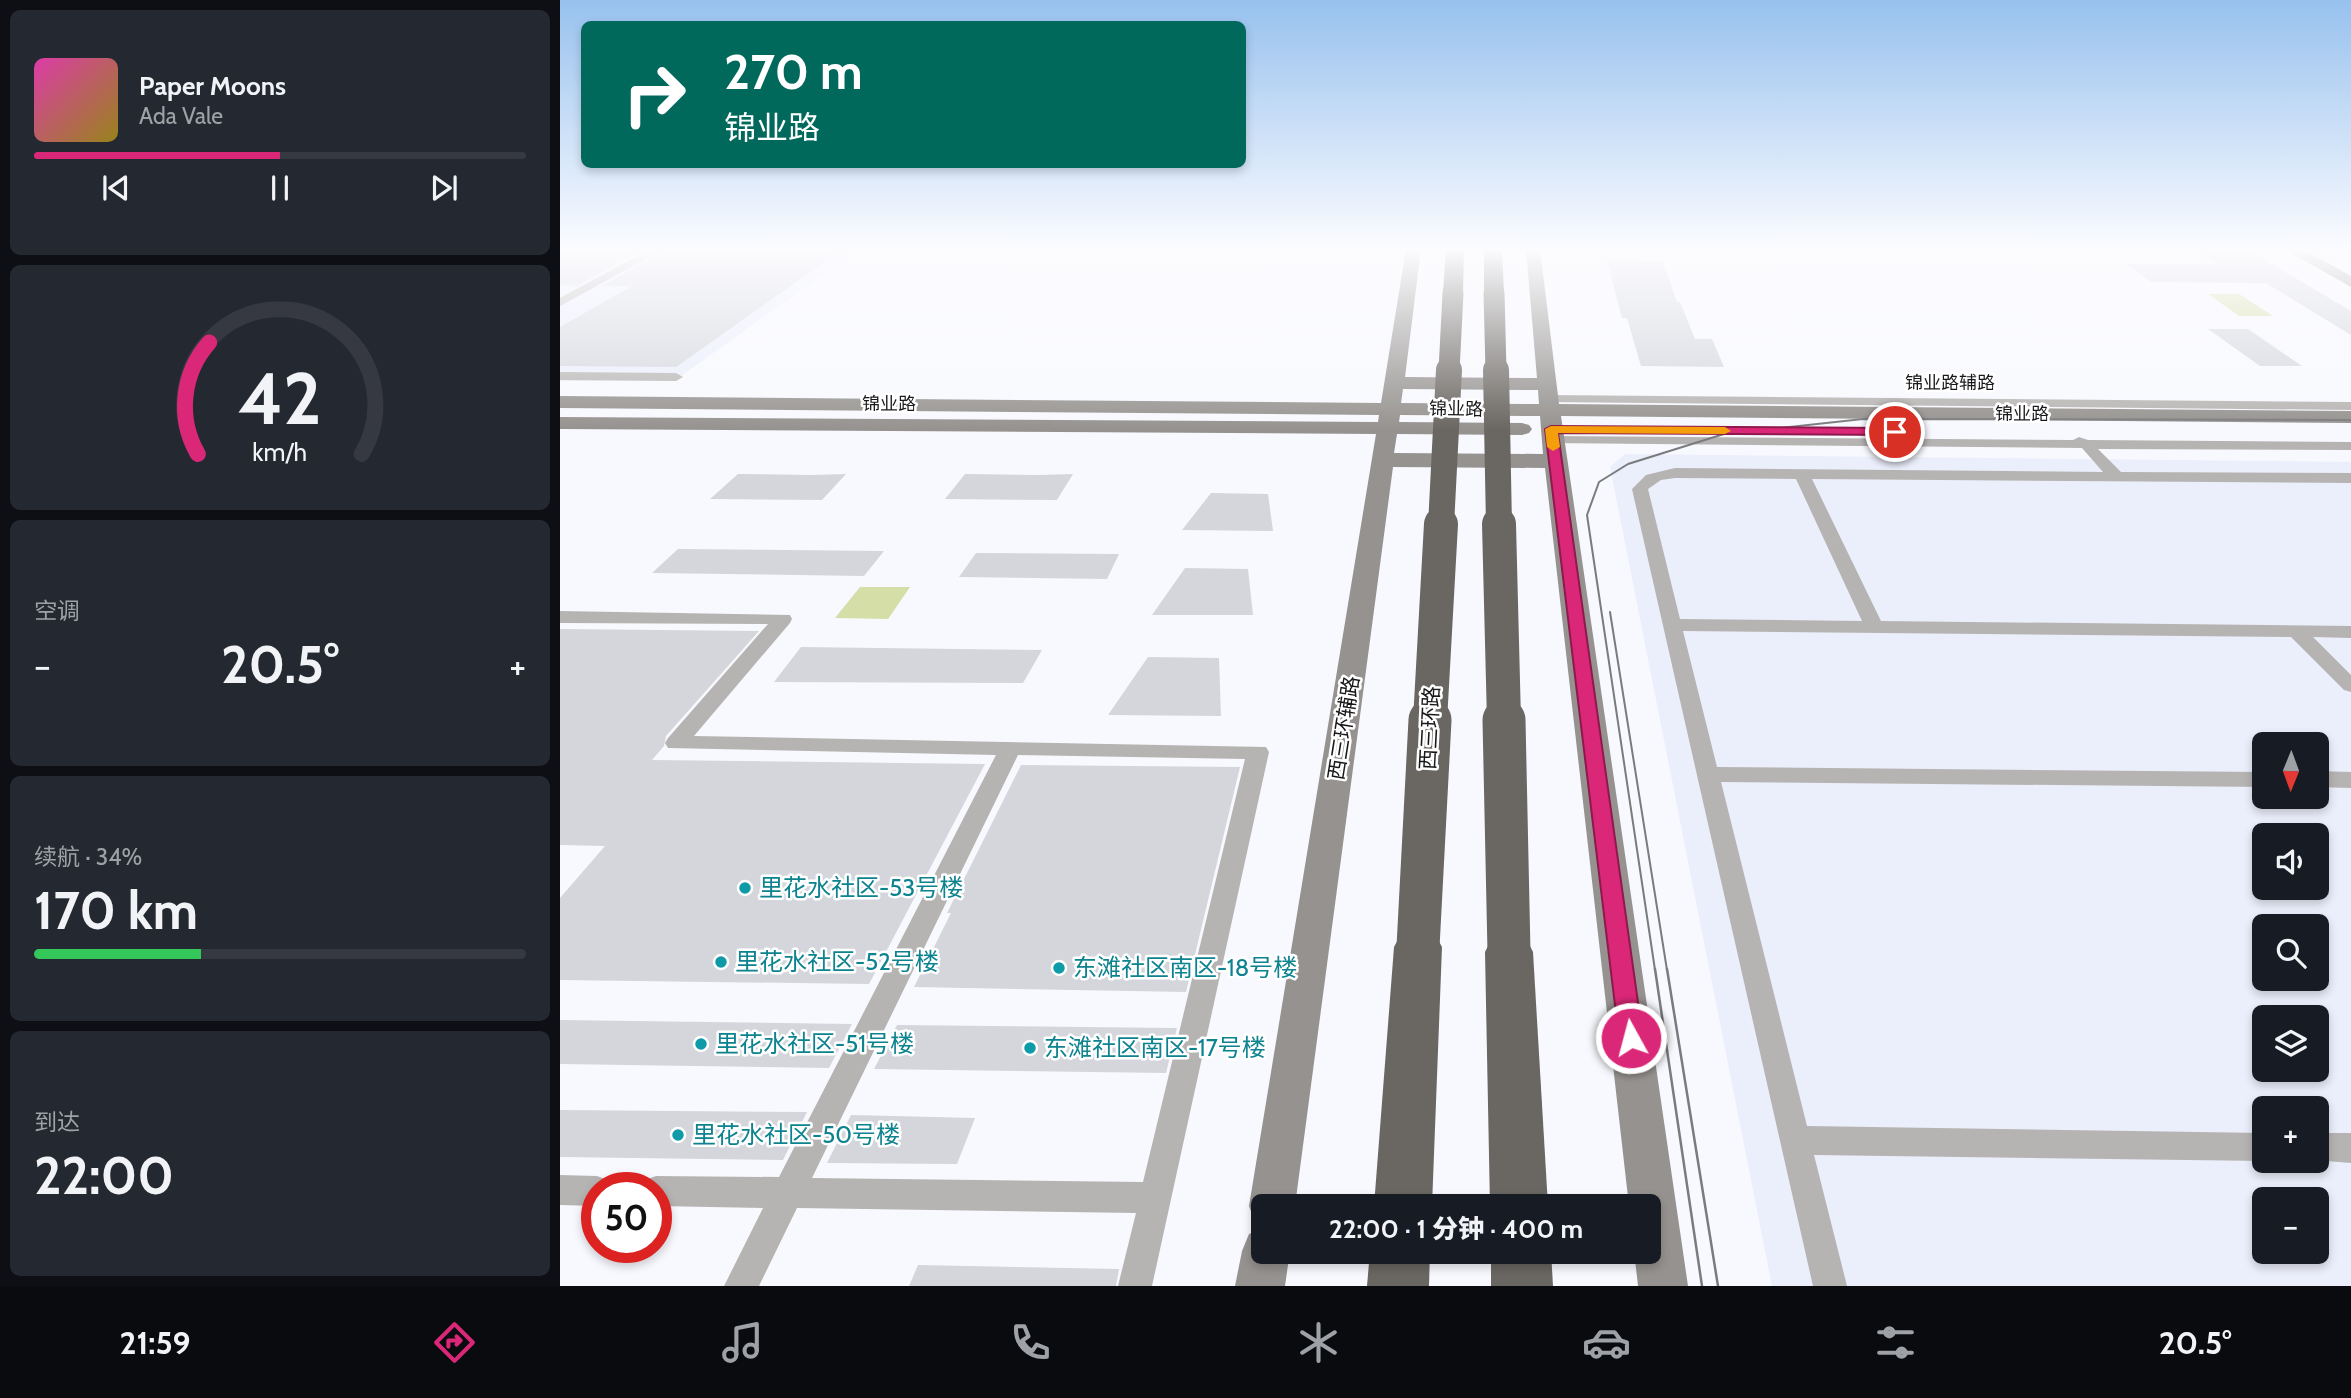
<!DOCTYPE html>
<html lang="zh">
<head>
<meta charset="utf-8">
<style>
	:root { --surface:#171b24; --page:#242831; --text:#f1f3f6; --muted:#9ea1a6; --line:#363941; --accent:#db2777 }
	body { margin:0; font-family:Cabin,"Noto Sans SC",sans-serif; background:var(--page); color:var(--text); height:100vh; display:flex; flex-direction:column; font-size:26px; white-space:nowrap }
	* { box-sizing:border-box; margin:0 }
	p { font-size:23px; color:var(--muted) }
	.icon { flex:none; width:38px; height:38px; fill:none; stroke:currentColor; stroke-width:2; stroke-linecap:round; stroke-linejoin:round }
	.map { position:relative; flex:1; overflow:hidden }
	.panel { display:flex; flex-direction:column; gap:10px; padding:10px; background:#0d0f14; width:560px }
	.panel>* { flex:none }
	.guide { position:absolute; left:21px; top:21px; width:665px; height:147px; border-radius:10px; box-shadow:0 4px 10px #0003; background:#00695c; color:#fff; overflow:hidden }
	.needle { width:46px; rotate:181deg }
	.controls { position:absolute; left:1692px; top:732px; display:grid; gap:14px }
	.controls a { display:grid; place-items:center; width:77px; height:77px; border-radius:10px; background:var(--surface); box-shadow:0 4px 10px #0003; font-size:35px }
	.speed { position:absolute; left:21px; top:1172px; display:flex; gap:14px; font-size:35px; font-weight:700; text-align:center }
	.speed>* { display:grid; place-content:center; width:91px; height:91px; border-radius:50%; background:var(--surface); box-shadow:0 4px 10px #0003; line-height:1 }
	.speed .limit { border:10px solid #d22; background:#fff; color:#111 }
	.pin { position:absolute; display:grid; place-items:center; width:60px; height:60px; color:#fff; margin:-30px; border:4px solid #fff; border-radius:50%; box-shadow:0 2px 7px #0007 }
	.me { position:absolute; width:77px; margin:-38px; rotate:353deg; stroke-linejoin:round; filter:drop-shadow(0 0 5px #0008) }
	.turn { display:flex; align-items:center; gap:24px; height:147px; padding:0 28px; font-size:32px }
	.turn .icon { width:91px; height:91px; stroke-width:2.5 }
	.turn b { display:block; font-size:49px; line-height:60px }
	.big { font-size:52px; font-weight:800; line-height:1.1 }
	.panel .card { flex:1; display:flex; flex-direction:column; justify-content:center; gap:10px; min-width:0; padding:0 24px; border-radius:10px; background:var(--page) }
	.panel .dial { align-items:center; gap:0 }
	.dial svg { height:182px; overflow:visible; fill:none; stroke:var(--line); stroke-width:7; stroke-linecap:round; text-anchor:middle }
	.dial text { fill:var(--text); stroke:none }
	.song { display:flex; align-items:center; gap:21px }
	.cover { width:84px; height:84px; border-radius:10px; background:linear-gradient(135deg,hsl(320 70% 55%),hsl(50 70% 35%)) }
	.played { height:7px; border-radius:4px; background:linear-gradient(90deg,var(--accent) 50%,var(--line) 50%) }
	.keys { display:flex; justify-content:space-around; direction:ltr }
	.heat { display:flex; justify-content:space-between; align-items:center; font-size:38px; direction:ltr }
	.charge { height:10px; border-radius:5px; background:linear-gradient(90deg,#34c759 34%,var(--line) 0) }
	.trip { position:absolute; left:691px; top:1194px; width:410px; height:70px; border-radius:10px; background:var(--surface); box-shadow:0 4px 10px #0003; font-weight:800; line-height:70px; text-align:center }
	.dock { display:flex; height:112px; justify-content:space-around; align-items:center; background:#090b0e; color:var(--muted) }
	.dock .icon { width:49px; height:49px }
	.dock .active { color:var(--accent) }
	.dock b { font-size:32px; color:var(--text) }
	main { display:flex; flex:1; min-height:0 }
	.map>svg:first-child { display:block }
	.built { fill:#ebeefb; fill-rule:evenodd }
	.green { fill:#d5dea6 }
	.building { fill:#d4d6dc }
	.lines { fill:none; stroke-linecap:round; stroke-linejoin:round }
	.street { fill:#b6b4b2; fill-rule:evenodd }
	.secondary { fill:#95928f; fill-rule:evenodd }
	.highway { fill:#6a6661; fill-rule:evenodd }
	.tram-far1 { stroke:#7a7b7e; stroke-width:2 }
	.tram { stroke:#7a7b7e; stroke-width:2.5 }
	.highway-bridge-far3 { stroke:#6a6661; stroke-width:21 }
	.highway-bridge-far2 { stroke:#6a6661; stroke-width:26 }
	.highway-bridge-far1 { stroke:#6a6661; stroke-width:34 }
	.highway-bridge { stroke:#6a6661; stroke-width:43 }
	.route { fill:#db2777; stroke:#8e194d; stroke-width:2 }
	.slow { fill:#f59e0b }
	.culture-dot { fill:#0f9aa8; stroke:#fff; stroke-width:2.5 }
	.labels { text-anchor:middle; stroke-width:5; stroke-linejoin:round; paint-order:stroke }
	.far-street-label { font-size:18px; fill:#18181a; stroke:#fff }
	.street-label { font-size:21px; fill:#18181a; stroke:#fff }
	.near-culture-label { font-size:24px; fill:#0d838f; stroke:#fff; text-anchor:start }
</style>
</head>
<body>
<main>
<section class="panel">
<div class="card">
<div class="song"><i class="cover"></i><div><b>Paper Moons</b><p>Ada Vale</p></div></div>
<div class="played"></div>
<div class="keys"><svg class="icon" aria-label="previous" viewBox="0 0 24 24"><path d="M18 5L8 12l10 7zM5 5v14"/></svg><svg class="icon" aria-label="pause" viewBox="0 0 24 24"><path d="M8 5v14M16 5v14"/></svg><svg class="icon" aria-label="next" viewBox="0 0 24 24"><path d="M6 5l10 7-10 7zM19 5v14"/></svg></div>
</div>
<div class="card dial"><svg viewBox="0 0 100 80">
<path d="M14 69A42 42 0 1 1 86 69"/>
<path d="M14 69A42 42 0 0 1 19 20" stroke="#db2777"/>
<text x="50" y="56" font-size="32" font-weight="700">42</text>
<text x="50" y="72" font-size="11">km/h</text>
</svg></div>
<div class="card"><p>空调</p>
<div class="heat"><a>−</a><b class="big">20.5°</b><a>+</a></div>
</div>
<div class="card"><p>续航 · 34%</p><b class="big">170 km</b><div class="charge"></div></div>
<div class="card"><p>到达</p><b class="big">22:00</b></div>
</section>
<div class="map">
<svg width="1791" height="1286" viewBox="0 0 1791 1286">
	<rect width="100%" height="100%" fill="#f8f9fe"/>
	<!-- built -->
	<g class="built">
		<path d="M 0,249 L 299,249 L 114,381 L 0,381 Z"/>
		<path d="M 1065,454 L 1791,462 L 1791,1286 L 1212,1286 L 1050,467 ZM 1704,744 L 1757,744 L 1757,796 L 1704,796 ZM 1704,835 L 1757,835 L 1757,887 L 1704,887 ZM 1704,926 L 1757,926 L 1757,978 L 1704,978 ZM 1704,1017 L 1757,1017 L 1757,1069 L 1704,1069 ZM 1704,1108 L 1757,1108 L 1757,1160 L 1704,1160 ZM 1704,1199 L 1757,1199 L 1757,1251 L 1704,1251 Z"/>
	</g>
	<!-- green -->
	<g class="green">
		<path d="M 1648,294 L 1679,294 L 1713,316 L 1679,316 Z"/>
		<path d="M 300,587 L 350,587 L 328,619 L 275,618 Z"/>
	</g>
	<!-- building -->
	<g class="building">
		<path d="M 0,249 L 84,249 L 17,286 L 0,285 Z"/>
		<path d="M 107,249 L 283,249 L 116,367 L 0,366 L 0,327 L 72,286 L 42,286 Z"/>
		<path d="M 1635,249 L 1686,249 L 1791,311 L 1791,335 L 1706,283 L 1591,282 L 1566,264 L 1658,264 Z"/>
		<path d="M 1047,260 L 1103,261 L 1117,302 L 1120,302 L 1135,339 L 1152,339 L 1164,367 L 1081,366 L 1067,318 L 1062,318 Z"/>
		<path d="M 1648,329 L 1688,329 L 1742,366 L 1700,366 Z"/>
		<path d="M 178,474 L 252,475 L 286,474 L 262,500 L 150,499 Z"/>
		<path d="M 405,474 L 479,475 L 513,474 L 497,500 L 385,499 Z"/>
		<path d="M 651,493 L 708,494 L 713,531 L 622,530 Z"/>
		<path d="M 118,549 L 324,551 L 304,576 L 92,573 Z"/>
		<path d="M 416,553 L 559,554 L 547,579 L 399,577 Z"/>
		<path d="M 625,568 L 688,569 L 693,615 L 592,615 Z"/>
		<path d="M 0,629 L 199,631 L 106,736 L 104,746 L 92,760 L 425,764 L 309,984 L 0,980 L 0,898 L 45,846 L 0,845 Z"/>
		<path d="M 241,647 L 482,650 L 463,683 L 214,682 Z"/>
		<path d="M 588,657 L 659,658 L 661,716 L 548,715 Z"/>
		<path d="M 461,765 L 680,767 L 626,992 L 354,987 L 391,913 L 387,913 Z"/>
		<path d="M 0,1020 L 292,1024 L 269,1068 L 0,1064 Z"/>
		<path d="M 337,1025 L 617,1028 L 606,1073 L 314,1069 Z"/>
		<path d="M 0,1110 L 247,1112 L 223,1160 L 0,1157 Z"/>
		<path d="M 291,1115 L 415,1118 L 397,1164 L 267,1163 Z"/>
		<path d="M 358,1265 L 559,1269 L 556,1286 L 349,1286 Z"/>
	</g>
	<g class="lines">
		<!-- street -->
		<g class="street">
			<path d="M 90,249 L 104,249 L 0,306 L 0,298 Z"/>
			<path d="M 0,372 L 116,373 L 123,377 L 116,381 L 0,380 Z"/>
			<path d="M 988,395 L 1791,402 L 1791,410 L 983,402 L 981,399 Z"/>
			<path d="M 993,436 L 1513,440 L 1519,437 L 1528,440 L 1791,442 L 1791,450 L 1538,449 L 1561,472 L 1791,473 L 1791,483 L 1252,479 L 1321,621 L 1791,626 L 1791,638 L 1753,637 L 1791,675 L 1791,692 L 1784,690 L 1731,637 L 1123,631 L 1157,767 L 1704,772 L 1704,787 L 1161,782 L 1247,1126 L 1704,1133 L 1704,1160 L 1707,1160 L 1704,1161 L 1254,1155 L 1287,1286 L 1253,1286 L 1072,489 L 1086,475 L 1115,468 L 1543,472 L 1522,448 L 988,443 L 986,440 L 988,437 ZM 1115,478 L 1236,479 L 1302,621 L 1120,619 L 1088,489 L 1101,480 Z"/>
			<path d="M 0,611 L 230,615 L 232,619 L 230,623 L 134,736 L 706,747 L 709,752 L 592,1286 L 558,1286 L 576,1213 L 237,1208 L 199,1286 L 164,1286 L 203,1208 L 96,1206 L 96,1188 L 81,1188 L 85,1180 L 96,1176 L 219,1177 L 436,755 L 108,748 L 105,743 L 108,738 L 208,624 L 0,623 ZM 458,755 L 685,759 L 583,1182 L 252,1178 Z"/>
			<path d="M 1757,771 L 1791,772 L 1791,788 L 1757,787 Z"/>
			<path d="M 1757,1133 L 1791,1133 L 1791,1163 L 1754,1160 L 1757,1160 Z"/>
			<path d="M 0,1175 L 37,1176 L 48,1180 L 52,1188 L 37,1188 L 37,1206 L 0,1205 Z"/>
		</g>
		<!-- secondary -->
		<g class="secondary">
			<path d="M 846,249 L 861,249 L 845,377 L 977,378 L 966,249 L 980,249 L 999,404 L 1791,411 L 1791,423 L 1001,416 L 1128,1286 L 1078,1286 L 1074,1251 L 1088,1251 L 1088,1206 L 1069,1206 L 985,468 L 833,467 L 735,1206 L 704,1206 L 704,1226 L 695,1222 L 689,1206 L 816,434 L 0,429 L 0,417 L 818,422 L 819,415 L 0,408 L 0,396 L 821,403 ZM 843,389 L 978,390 L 979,404 L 841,403 ZM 840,415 L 980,416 L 983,454 L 834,453 L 837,434 L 962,435 L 969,433 L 972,429 L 969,425 L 962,423 L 839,422 Z"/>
			<path d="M 1724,249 L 1743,249 L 1791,276 L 1791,287 Z"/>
			<path d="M 704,1228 L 704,1251 L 730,1251 L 725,1286 L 675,1286 L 682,1251 L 689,1234 Z"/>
		</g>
		<!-- highway -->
		<g class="highway">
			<path d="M 886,249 L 904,249 L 903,293 L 900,297 L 886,297 L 883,293 Z"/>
			<path d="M 924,249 L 942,249 L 944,293 L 941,297 L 927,297 L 924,293 Z"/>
			<path d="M 858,928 L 875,934 L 882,947 L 872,1206 L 814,1206 L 834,947 L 841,934 Z"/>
			<path d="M 949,933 L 966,938 L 973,952 L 988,1206 L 930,1206 L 925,952 L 932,938 Z"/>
			<path d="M 810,1251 L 870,1251 L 869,1286 L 807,1286 Z"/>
			<path d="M 931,1251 L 991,1251 L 993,1286 L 931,1286 Z"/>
		</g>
		<!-- tram-far1 -->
		<g class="tram-far1">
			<path d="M 1050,612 L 1107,970"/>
			<path d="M 1095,970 L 1027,515 L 1039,482 L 1068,464 L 1164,434 L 1303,419 L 1791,420"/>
		</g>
		<!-- tram -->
		<g class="tram">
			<path d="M 1095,969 L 1142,1286"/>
			<path d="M 1107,969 L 1158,1286"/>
		</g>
		<!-- highway-bridge-far3 -->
		<g class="highway-bridge-far3">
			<path d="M 934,293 L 936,371"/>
			<path d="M 889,371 L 893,293"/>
		</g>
		<!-- highway-bridge-far2 -->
		<g class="highway-bridge-far2">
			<path d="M 936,370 L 939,526"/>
			<path d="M 881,526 L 889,370"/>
		</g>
		<!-- highway-bridge-far1 -->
		<g class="highway-bridge-far1">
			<path d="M 939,524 L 944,721"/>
			<path d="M 870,721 L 881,524"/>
		</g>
		<!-- highway-bridge -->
		<g class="highway-bridge">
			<path d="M 944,720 L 949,952"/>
			<path d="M 858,947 L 870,720"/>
		</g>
	</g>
	<!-- sky -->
	<linearGradient id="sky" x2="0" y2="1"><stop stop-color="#97c1ee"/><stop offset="0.58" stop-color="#fcfcff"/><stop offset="1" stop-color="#fcfcff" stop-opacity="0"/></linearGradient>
	<rect width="1791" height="430" fill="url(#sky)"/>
	<!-- route -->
	<path class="route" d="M 991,426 L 1335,428 L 1341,432 L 1335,435 L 998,433 L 1083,1038 L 1079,1046 L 1071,1049 L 1063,1046 L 1059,1038 L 985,429 Z"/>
	<!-- slow -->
	<path class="slow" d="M 991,426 L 1165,427 L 1171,431 L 1165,434 L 998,433 L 1000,447 L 993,451 L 987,447 L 985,429 Z"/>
	<!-- markers -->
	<g class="culture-dot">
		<circle cx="185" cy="888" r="7"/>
		<circle cx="161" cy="962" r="7"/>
		<circle cx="499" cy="968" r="7"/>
		<circle cx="141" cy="1044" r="7"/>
		<circle cx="470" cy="1048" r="7"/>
		<circle cx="118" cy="1135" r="7"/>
	</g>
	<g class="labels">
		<!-- far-street labels -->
		<g class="far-street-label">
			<text x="1390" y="389">锦业路辅路</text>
			<text x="329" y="410">锦业路</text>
			<text transform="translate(896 409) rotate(1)" y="6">锦业路</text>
			<text x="1462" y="420">锦业路</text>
		</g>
		<!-- street labels -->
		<g class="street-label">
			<text transform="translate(784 728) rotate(-81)" y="7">西三环辅路</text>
			<text transform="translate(870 728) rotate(-87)" y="7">西三环路</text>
		</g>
		<!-- near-culture labels -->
		<g class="near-culture-label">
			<text x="199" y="896">里花水社区-53号楼</text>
			<text x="175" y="970">里花水社区-52号楼</text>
			<text x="513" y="976">东滩社区南区-18号楼</text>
			<text x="155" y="1052">里花水社区-51号楼</text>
			<text x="484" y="1056">东滩社区南区-17号楼</text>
			<text x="132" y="1143">里花水社区-50号楼</text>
		</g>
	</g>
</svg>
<div class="controls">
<a><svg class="needle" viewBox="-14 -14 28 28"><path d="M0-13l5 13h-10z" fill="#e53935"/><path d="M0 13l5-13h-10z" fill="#9ea1a6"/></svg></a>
<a><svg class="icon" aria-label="sound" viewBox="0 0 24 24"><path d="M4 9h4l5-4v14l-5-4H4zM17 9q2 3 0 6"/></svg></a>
<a><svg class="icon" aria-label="search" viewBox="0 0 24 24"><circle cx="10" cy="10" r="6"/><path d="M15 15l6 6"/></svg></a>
<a><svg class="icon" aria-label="layers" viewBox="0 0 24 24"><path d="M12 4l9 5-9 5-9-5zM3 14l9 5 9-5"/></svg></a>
<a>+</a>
<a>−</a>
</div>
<div class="speed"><div class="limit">50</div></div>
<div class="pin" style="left:1335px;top:432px;background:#d93025"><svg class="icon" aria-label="arrive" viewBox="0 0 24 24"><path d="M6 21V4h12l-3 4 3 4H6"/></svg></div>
<svg class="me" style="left:1071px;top:1038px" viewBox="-20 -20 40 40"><circle r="17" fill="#db2777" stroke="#fff" stroke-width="3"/><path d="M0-11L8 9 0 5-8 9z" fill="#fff"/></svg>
<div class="trip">22:00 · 1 分钟 · 400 m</div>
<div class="guide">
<div class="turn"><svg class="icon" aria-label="right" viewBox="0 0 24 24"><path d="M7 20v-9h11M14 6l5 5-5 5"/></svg><div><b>270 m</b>锦业路</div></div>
</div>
</div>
</main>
<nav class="dock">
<b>21:59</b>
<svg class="icon active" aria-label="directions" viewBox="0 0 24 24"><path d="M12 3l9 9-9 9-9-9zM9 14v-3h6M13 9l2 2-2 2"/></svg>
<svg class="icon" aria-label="music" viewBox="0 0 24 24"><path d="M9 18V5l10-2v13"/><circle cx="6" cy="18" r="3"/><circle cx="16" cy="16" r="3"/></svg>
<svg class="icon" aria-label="phone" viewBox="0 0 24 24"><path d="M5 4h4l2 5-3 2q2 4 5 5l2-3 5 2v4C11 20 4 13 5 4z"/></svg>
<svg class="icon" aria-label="climate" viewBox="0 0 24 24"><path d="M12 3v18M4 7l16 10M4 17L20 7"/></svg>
<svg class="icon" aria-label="car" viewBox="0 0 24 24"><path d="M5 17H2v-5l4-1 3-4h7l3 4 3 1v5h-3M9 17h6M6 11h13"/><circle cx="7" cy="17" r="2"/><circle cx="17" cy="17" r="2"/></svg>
<svg class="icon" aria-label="filters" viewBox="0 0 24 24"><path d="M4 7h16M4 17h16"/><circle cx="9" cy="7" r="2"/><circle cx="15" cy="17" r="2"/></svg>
<b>20.5°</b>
</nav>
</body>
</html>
